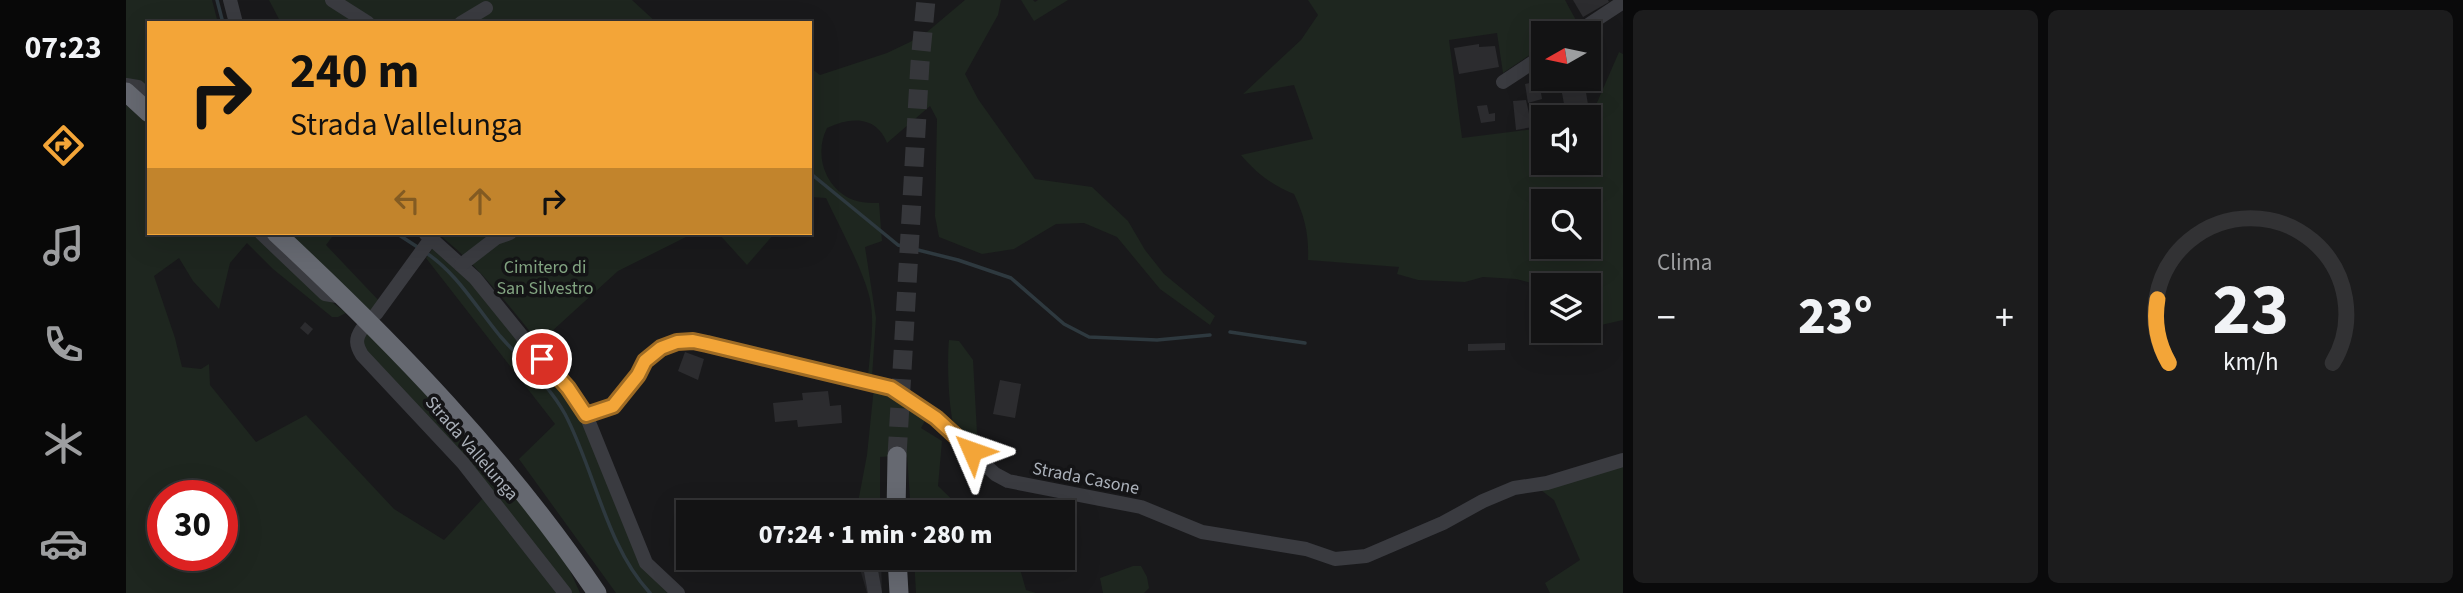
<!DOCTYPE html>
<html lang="it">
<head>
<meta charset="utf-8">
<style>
	:root { --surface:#131314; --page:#1c1c1d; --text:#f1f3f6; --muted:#9d9ea0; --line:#323234; --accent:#f3a538 }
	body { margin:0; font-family:"Source Sans 3",sans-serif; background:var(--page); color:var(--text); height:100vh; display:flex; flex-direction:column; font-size:26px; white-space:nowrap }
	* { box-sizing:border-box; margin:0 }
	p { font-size:23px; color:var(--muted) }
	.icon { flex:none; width:38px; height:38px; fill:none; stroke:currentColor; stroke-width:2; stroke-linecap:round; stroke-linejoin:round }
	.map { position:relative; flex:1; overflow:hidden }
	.sheet { display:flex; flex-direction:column; gap:10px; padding:10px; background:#0a0a0b; width:840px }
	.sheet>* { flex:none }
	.hud { position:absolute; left:21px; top:21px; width:665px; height:214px; border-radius:0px; box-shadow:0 7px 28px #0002,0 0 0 2px var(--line); background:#f3a538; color:#111; overflow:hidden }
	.needle { width:46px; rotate:261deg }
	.tools { position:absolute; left:1405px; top:21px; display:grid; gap:14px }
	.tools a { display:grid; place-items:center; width:70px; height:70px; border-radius:0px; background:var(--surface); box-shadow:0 7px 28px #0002,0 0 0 2px var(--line); font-size:35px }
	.speed { position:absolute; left:21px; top:480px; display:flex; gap:14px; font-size:35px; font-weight:700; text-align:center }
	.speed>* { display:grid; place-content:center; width:91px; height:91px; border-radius:50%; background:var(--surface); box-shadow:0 7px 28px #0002,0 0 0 2px var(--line); line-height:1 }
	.speed .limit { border:10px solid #d22; background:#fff; color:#111 }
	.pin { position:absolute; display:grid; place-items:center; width:60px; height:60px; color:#fff; margin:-30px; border:4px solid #fff; border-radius:50%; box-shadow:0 2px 7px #0007 }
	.me { position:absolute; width:77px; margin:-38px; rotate:313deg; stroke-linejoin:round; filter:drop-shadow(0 0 5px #0008) }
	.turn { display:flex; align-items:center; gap:24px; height:147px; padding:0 28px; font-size:32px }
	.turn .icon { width:91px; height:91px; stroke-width:2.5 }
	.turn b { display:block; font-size:49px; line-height:60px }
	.lanes { display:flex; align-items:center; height:66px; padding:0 28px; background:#0003; justify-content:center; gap:35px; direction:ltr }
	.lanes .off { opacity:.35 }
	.big { font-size:52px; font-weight:800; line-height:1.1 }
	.sheet .widget { flex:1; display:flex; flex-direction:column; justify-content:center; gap:10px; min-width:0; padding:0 24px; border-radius:10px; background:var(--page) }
	.sheet .dial { align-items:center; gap:0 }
	.dial svg { height:182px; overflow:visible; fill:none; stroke:var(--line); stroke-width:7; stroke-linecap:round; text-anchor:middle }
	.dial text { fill:var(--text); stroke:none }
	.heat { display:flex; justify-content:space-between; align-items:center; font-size:38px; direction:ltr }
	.sheet .tiles { flex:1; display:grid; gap:10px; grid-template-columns:repeat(2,1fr) }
	.trip { position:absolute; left:550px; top:500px; width:399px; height:70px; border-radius:0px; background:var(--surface); box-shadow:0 7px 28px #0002,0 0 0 2px var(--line); font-weight:800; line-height:70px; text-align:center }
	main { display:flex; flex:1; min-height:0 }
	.menu { display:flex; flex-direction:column; width:126px; justify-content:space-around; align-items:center; background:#080808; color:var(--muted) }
	.menu .icon { width:49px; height:49px }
	.menu .on { color:var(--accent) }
	.menu b { font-size:32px; color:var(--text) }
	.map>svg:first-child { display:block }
	.built { fill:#252528 }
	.green { fill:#1e261f; fill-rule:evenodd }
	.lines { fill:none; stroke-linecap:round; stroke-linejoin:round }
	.stream { stroke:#2e393f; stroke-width:3.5 }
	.building { fill:#2c2c2f }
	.highway-tunnel { stroke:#36373b; stroke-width:19; stroke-dasharray:19 10; stroke-linecap:butt }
	.minor { stroke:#3a3b40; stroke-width:14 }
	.highway { stroke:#666971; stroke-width:19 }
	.route-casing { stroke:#9e6b24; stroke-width:18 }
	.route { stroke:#f3a538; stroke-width:12 }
	.labels { text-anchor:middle; stroke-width:7; stroke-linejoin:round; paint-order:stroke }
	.park-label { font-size:18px; fill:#83a582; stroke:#141416 }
	.street-label { font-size:18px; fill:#abb1ba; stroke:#141416 }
</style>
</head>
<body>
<main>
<nav class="menu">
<b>07:23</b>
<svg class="icon on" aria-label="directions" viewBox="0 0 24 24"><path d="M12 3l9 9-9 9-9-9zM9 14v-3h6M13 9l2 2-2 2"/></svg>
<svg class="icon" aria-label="music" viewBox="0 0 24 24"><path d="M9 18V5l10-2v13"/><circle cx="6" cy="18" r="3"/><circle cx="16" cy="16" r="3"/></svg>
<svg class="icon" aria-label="phone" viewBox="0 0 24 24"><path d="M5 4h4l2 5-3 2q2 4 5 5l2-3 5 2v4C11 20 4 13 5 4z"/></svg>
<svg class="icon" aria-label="climate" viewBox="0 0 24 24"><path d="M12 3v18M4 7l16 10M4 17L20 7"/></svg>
<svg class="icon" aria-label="car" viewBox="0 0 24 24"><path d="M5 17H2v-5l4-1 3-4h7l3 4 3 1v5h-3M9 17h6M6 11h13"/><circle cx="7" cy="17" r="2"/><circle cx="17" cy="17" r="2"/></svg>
</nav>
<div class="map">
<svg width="1497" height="593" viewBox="0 0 1497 593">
	<rect width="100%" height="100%" fill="#19191b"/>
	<!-- built -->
	<path class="built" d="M 733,558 L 755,558 L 756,593 L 741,593 L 734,569 Z"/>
	<!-- green -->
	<g class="green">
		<path d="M 0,0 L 86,0 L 92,23 L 23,23 L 23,93 L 0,80 Z"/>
		<path d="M 143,0 L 506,0 L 531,23 L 155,23 Z"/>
		<path d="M 839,0 L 875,0 L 872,15 L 839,74 L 852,99 L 909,179 L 966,187 L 1002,221 L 1019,250 L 1038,274 L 1089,316 L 1084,325 L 1034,289 L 991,237 L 958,223 L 930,224 L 888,249 L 856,254 L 813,237 L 809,216 L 811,119 L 804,106 L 761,143 C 750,115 724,117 701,128 C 688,153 698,187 725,199 C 734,203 744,203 753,203 L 756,241 L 739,247 L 750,318 L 746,377 L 742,376 C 744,351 749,324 744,299 C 737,269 714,228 700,198 L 684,197 L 684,71 L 686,69 L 694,75 L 761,53 L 784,42 L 801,32 Z"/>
		<path d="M 895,0 L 907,0 L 909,2 L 912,0 L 942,0 L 908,21 Z"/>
		<path d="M 1182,0 L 1439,0 L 1452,24 L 1437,33 L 1418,33 L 1417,46 L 1377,73 L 1371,33 L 1323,40 L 1336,138 L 1417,128 L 1418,163 L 1463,163 L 1463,121 L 1493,52 L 1497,54 L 1497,320 L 1475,325 L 1463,322 L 1463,285 L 1417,286 L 1390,279 L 1357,277 L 1339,282 L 1292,280 L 1271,274 L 1273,267 L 1182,260 C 1183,235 1179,217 1168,194 C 1146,185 1130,173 1115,155 L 1187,139 L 1168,85 L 1117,94 L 1175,40 L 1192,15 ZM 1418,201 L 1463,201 L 1463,247 L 1418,247 Z"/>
		<path d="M 0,105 L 23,125 L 23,233 L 132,233 L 198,296 L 220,313 L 212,317 L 206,317 L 147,269 L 121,243 L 104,263 L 93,309 L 67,281 L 53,258 L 28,276 L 49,338 L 56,367 L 75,369 L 83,364 L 84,385 L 130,442 L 180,415 L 268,509 L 318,540 L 358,497 L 433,593 L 0,593 ZM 37,495 L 96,495 L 96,555 L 37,555 Z"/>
		<path d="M 160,233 L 209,233 L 200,245 L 255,303 L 246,315 Z"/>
		<path d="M 311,233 L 568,233 L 492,271 L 413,343 C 381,303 351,264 311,233 Z"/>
		<path d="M 592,233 L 649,233 L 621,265 Z"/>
		<path d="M 309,245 L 344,279 L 454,413 L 517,566 L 546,593 L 490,593 L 393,459 L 429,424 L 300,258 Z"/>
		<path d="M 240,331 L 368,467 L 441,564 L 454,593 L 446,593 L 431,573 L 240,350 L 237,342 Z"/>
		<path d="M 823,340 L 833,341 L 847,360 L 852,451 C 845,445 836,439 831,433 C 822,420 821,358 823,340 Z"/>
		<path d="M 748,387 L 802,415 L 795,428 L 816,441 L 812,486 L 840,513 L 785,513 L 781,455 L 754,457 L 754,513 L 730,513 L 741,455 Z"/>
		<path d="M 1497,463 L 1497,593 L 1424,593 L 1419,583 L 1454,560 L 1428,500 L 1411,487 Z"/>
		<path d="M 788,558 L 891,558 L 900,590 L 910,593 L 790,593 Z"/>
		<path d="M 1007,566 L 1015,566 L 1021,577 L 1023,588 L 1018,593 L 977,593 L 974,578 Z"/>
	</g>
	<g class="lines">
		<!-- stream -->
		<g class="stream">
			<path d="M 91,0 L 97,23"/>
			<path d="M 684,173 L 772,245 L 832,260 L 885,278 L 938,324 L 963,337 L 1031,340 L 1084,335"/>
			<path d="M 270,233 L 293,248"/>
			<path d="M 299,252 C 331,273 350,307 374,336 C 396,361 423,385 439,414 C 469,471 480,546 524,593"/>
			<path d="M 1104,332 L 1179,343"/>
		</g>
	</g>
	<!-- building -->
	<g class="building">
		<path d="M 1447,0 L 1482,0 L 1483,2 L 1457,17 Z"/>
		<path d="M 1353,44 L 1353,47 L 1369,46 L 1373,67 L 1333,74 L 1328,48 Z"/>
		<path d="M 1463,55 L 1471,57 L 1463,77 Z"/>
		<path d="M 1413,81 L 1416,99 L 1402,103 L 1399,84 Z"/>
		<path d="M 1459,86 L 1463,111 L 1440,114 L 1435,88 Z"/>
		<path d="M 1400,100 L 1406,127 L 1390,130 L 1387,101 Z"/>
		<path d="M 1361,105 L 1363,114 L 1369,113 L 1369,121 L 1355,123 L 1351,106 Z"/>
		<path d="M 179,322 L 187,329 L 182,335 L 174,328 Z"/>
		<path d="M 1379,343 L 1379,350 L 1342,351 L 1342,344 Z"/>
		<path d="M 559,352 L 578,359 L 572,380 L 552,371 Z"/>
		<path d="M 874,380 L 895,384 L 889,418 L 867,414 Z"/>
		<path d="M 702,391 L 704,406 L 715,405 L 716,423 L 672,427 L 671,420 L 649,422 L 647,403 L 677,400 L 676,393 Z"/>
	</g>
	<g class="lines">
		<!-- highway-tunnel -->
		<path class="highway-tunnel" d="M 771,456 L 794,63 L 800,0"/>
		<!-- minor -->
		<g class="minor">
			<path d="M 104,0 L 110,23"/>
			<path d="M 206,0 L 242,23"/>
			<path d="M 335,23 L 360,8"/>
			<path d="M 1450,33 L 1497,2"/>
			<path d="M 1377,82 L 1418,55"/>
			<path d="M 0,85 L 12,87 L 23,97"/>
			<path d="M 135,233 L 199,294 L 217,297"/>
			<path d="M 299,233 L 349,278 L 403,345 L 441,388 L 460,415 L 520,563 L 552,593"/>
			<path d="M 335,265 L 370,238 L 384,233"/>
			<path d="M 250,314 L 306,237"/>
			<path d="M 236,329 C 229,339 230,345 236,355 L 337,463 L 439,593"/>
			<path d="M 460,415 L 487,406 L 512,375 L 519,361 L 535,348 L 551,342 L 567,341 L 581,343 L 765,389 L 810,418 L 869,474 L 882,481 L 1015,507 L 1076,532 L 1180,549 L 1209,559 L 1240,556 L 1317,523 L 1357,501 L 1388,488 L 1421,483 L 1497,460"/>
			<path d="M 745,571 L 749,593"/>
		</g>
		<!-- highway -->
		<g class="highway">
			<path d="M 0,92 L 23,113"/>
			<path d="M 150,233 C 268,343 380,458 471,593"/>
			<path d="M 770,513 L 771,456"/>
			<path d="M 771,558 L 773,593"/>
		</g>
	</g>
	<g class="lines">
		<defs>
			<path id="route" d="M 416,359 L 442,388 L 460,415 L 487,406 L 512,375 L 519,361 L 535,348 L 551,342 L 567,341 L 581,344 L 765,388 L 810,418 L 846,451"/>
		</defs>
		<!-- route casing -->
		<use href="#route" class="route-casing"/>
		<!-- route -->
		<use href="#route" class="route"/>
	</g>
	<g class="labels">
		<!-- park labels -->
		<g class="park-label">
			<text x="419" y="273">Cimitero di<tspan x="419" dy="21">San Silvestro</tspan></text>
		</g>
		<!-- street labels -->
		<g class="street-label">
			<text transform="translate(346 448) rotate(49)" y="6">Strada Vallelunga</text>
			<text transform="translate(960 478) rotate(11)" y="6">Strada Casone</text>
		</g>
	</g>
</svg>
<div class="tools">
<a><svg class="needle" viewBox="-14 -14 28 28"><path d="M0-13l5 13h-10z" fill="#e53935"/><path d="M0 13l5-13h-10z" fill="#9d9ea0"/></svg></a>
<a><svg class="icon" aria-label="sound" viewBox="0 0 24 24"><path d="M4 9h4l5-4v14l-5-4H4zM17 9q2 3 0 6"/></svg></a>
<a><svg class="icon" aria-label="search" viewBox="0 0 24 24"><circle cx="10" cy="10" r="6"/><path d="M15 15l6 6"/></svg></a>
<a><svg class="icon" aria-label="layers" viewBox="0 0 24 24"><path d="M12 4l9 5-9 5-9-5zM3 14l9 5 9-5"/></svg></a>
</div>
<div class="speed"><div class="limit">30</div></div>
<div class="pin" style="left:416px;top:359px;background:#d93025"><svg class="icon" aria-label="arrive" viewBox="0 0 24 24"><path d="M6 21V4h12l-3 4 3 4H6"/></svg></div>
<svg class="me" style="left:846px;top:451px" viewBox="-20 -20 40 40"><path d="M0-17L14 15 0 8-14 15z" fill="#f3a538" stroke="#fff" stroke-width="4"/></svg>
<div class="trip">07:24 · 1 min · 280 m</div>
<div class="hud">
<div class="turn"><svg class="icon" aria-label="right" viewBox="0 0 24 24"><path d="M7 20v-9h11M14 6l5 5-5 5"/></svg><div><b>240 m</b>Strada Vallelunga</div></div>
<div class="lanes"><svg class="icon off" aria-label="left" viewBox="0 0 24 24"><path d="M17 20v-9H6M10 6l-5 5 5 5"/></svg><svg class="icon off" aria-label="ahead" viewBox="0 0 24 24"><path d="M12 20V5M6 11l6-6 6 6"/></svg><svg class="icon" aria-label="right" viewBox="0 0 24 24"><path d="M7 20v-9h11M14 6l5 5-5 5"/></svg></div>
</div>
</div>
<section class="sheet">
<div class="tiles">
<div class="widget"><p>Clima</p>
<div class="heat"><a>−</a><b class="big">23°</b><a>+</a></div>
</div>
<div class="widget dial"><svg viewBox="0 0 100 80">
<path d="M14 69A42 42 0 1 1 86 69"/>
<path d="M14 69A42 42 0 0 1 9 41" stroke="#f3a538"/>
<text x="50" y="56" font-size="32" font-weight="700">23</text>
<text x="50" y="72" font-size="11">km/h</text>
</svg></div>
</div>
</section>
</main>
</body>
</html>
